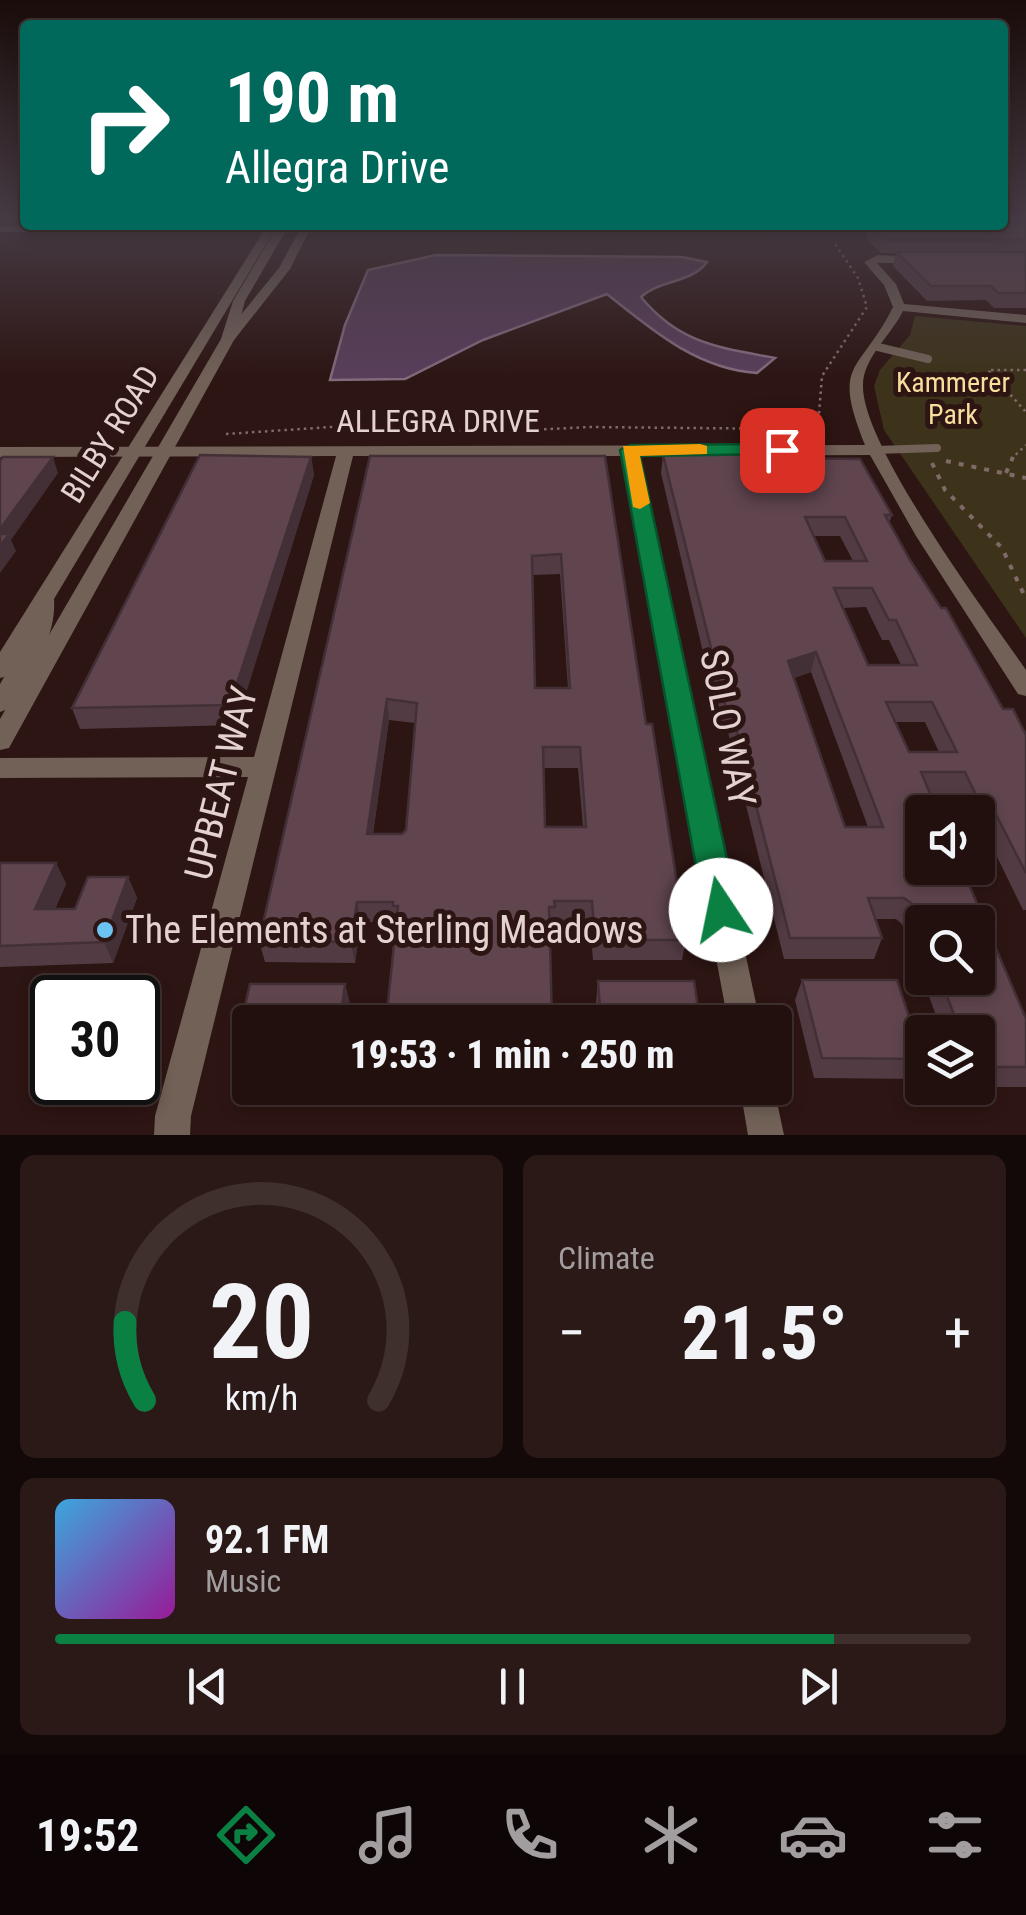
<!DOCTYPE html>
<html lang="en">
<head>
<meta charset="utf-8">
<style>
	:root { --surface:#22100e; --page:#2a1917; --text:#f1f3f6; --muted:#a29d9e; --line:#3f302e; --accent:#0b8043 }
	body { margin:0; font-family:"Roboto Condensed",sans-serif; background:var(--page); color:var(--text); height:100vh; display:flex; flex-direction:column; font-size:38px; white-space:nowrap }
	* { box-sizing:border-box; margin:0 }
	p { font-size:32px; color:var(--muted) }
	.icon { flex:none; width:55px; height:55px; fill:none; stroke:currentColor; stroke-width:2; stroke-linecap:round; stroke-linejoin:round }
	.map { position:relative; height:1135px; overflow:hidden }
	.details { display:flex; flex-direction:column; gap:20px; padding:20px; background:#130908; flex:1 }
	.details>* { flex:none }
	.guide { position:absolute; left:20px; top:20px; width:988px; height:210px; border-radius:10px; box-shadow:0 5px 15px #0003,0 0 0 2px var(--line); background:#00695c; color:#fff; overflow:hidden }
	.buttons { position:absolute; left:905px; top:795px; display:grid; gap:20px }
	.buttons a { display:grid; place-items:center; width:90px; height:90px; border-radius:10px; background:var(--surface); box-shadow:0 5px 15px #0003,0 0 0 2px var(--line); font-size:50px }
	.speed { position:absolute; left:30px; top:975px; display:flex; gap:20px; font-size:50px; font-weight:700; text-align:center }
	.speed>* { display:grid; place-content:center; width:130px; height:130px; border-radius:50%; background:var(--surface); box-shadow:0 5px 15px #0003,0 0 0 2px var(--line); line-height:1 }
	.speed .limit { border:5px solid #111; border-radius:15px; background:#fff; color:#111 }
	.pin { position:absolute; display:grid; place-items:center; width:85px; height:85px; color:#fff; margin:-42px; border-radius:20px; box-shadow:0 5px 15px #0006 }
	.me { position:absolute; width:110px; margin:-55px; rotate:349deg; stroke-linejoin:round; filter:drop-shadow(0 0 8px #0008) }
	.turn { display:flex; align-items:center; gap:35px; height:210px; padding:0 40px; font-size:45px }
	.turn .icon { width:130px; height:130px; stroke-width:2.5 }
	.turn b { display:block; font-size:70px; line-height:85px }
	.big { font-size:75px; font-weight:800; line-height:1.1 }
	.details .widget { flex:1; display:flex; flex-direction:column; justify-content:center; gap:15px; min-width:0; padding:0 35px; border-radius:15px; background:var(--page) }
	.details .dial { align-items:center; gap:0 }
	.dial svg { height:260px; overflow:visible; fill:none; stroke:var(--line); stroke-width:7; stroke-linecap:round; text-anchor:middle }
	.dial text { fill:var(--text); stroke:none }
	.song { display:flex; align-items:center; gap:30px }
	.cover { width:120px; height:120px; border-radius:15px; background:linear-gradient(135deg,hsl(200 70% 55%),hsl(300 70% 35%)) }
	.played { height:10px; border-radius:5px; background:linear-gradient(90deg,var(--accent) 85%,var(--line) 85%) }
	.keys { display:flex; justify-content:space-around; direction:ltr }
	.heat { display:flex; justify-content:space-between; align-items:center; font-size:55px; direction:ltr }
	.details .tiles { flex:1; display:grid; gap:20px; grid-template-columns:1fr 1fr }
	.widget:last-child { grid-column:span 2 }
	.trip { position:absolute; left:232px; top:1005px; width:560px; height:100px; border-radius:10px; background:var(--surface); box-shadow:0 5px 15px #0003,0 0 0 2px var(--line); font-weight:800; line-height:100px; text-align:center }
	.menu { display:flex; height:160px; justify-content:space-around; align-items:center; background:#0e0606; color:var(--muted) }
	.menu .icon { width:70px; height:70px }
	.menu .selected { color:var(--accent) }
	.menu b { font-size:45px; color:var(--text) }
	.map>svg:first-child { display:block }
	.green { fill:#3d331b }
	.water { fill:#593e5a; stroke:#836a7d; stroke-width:2.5 }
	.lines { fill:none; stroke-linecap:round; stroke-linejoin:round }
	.path-far1 { stroke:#806a68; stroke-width:2.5; stroke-dasharray:2.5 4; stroke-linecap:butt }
	.path { stroke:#806a68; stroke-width:4; stroke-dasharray:5 8; stroke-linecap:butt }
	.service { stroke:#716157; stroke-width:8 }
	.minor { fill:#716157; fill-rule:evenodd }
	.tertiary { fill:#716157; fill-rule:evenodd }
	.wall { fill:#533b43; fill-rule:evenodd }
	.shaded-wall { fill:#433037 }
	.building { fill:#60454e; stroke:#433037; stroke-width:2.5; fill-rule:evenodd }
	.route { fill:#0b8043; stroke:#07532c; stroke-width:2.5 }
	.slow { fill:#f59e0b }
	.poi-dot { fill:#6ac3f1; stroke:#2d1513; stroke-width:4 }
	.labels { text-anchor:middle; stroke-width:10; stroke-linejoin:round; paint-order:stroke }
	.far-park-label { font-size:28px; fill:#f9de9e; stroke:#2d1513 }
	.street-label { font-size:32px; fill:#e4d2d0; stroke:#2d1513 }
	.near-street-label { font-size:38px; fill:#e4d2d0; stroke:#2d1513 }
	.near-poi-label { font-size:38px; fill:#e4d2d0; stroke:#2d1513; text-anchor:start }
</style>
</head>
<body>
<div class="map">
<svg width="1026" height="1135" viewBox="0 0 1026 1135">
	<rect width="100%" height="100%" fill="#2d1513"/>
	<!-- green -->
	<path class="green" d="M 915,316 L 1026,326 L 1026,638 L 884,430 L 874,386 L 880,370 L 910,335 Z"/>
	<!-- water -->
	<path class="water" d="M 436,255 L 682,257 L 707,262 C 691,284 661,279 641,297 C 680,344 718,347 775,358 L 757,373 C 697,369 652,330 607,294 L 483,340 L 405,379 L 330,380 L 345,325 L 368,270 Z"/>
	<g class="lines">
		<!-- path-far1 -->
		<g class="path-far1">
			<path d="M 1026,370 L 988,370 L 1026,412"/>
			<path d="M 226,434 L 346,426 L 492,432 L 589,427 L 792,429 L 819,414 L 822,376 L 867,307 L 858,278 L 835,244"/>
			<path d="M 1011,459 L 1026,445"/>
		</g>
		<!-- path -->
		<g class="path">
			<path d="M 946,461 L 1026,478"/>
			<path d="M 932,463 L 945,490 L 1002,548 L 1026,599"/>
			<path d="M 1006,473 L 1013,457"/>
		</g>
		<!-- service -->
		<g class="service">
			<path d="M 878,347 L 928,359"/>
			<path d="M 875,450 L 937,448"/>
		</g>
		<!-- minor -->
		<g class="minor">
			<path d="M 895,225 L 899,228 L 894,231 L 285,232 L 245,301 L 235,339 L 228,343 L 221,339 L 233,301 L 274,232 L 0,232 L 0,226 Z"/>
			<path d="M 878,255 L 919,257 L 925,260 L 919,263 L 877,263 L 896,284 L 904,304 L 1026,315 L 1026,323 L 903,311 C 892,334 863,358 863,385 C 861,445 988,615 1026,670 L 1026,696 L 1018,694 L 916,536 L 870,455 L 639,456 L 760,1022 L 728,1022 L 622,456 L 353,456 L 191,1116 L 190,1135 L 154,1135 L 155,1116 L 248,777 L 0,778 L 0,758 L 254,757 L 336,456 L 0,457 L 0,447 L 865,445 C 831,360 859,375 893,307 L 884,285 L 864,262 Z"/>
			<path d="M 44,591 L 54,598 C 57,641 29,674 8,709 L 0,712 L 0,684 L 26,640 L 34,612 L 34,598 Z"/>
			<path d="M 740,1088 L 774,1088 L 784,1135 L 748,1135 Z"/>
		</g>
		<!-- tertiary -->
		<g class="tertiary">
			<path d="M 270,226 L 275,229 L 8,676 L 0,678 L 0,652 L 265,229 Z"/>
			<path d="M 301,227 L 310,229 L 290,269 L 234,340 L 9,748 L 0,750 L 0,719 L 221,339 L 279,268 Z"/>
		</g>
	</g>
	<!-- wall -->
	<g class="wall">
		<path d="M 1026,224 L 1026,308 L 994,308 L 986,300 L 927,301 L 893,266 L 896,253 L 881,253 L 866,238 L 868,225 Z"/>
		<path d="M 663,455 L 775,458 L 892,515 L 889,523 L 910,560 L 1003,709 L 1026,735 L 1026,910 L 1023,910 L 978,818 L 978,812 L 966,812 L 956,793 L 930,793 L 1026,1019 L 1026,1087 L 978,1087 L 978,1032 L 922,1032 L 922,1080 L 922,1079 L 814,1078 L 795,1000 L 802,980 L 912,1026 L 940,1026 L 902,924 L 896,919 L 875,919 L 882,938 L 874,959 L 784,959 L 727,728 L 722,728 L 706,665 L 661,473 ZM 814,536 L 840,536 L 853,561 L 825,561 ZM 866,607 L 882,640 L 889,640 L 901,665 L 868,665 L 842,608 ZM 811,672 L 868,827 L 845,827 L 794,678 ZM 895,722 L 925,722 L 939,752 L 909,752 ZM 922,922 L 978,978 L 922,978 Z"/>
		<path d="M 370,456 L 605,456 L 646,724 L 686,940 L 682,960 L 593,960 L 590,922 L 554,922 L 554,928 L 550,928 L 552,1021 L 386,1022 L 395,922 L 361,922 L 355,963 L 265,962 L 259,941 ZM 560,574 L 568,688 L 535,688 L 533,575 ZM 389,720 L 415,723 L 406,830 L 402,834 L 373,834 ZM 544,768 L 578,768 L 583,827 L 545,827 Z"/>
		<path d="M 311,457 L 314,475 L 236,725 L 80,729 L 72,708 Z"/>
		<path d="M 0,863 L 56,863 L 66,884 L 55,909 L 75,909 L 128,877 L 137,898 L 113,963 L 0,967 Z"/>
		<path d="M 598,981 L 700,1022 L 598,1022 L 596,1002 Z"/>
		<path d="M 250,984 L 345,984 L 350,1004 L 347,1022 L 250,1022 L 250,1083 L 239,1083 L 232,1063 Z"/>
		<path d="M 345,1088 L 581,1088 L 455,1092 L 346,1092 Z"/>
	</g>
	<!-- shaded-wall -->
	<g class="shaded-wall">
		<path d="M 53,457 L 58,473 L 11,540 L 16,551 L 0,573 L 0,529 Z"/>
		<path d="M 311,457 L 314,475 L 236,725 L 230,705 Z"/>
		<path d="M 816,652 L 811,672 L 783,681 L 788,661 Z"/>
		<path d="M 387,699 L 389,720 L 370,855 L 367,834 Z"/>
		<path d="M 56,863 L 66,884 L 46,930 L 35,909 Z"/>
		<path d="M 128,877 L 137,898 L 113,963 L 104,942 Z"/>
		<path d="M 357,902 L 361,922 L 355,963 L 351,942 Z"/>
		<path d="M 345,984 L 350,1004 L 347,1022 L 340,1022 Z"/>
	</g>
	<!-- building -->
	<g class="building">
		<path d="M 1002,224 L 1026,224 L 1026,240 L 884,240 L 869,225 Z"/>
		<path d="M 896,252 L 1026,252 L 1026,293 L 998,293 L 991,286 L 931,286 Z"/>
		<path d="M 773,453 L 775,458 L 860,459 L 892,515 L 885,515 L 910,560 L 941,608 L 946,608 L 1003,709 L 1013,709 L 1026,735 L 1026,873 L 987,797 L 977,797 L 965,772 L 921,772 L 938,812 L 922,812 L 922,868 L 962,868 L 1026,1019 L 1026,1067 L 978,1067 L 978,1032 L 922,1032 L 922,1059 L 822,1058 L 802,980 L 897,980 L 912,1026 L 954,1026 L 952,1020 L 956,1020 L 940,978 L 978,978 L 978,922 L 922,922 L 922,932 L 911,903 L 904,898 L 868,898 L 882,938 L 790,938 L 731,708 L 726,708 L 663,455 ZM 805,517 L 845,517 L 867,561 L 825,561 ZM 834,588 L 872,588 L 889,620 L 896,620 L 917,665 L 868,665 ZM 816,652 L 883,827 L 845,827 L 788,661 ZM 886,702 L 932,702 L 957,752 L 909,752 Z"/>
		<path d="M 200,455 L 311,457 L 230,705 L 72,708 Z"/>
		<path d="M 370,456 L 605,456 L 646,724 L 652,724 L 686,940 L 595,940 L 592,901 L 554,901 L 555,907 L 549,907 L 552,1021 L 560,1021 L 560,1022 L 386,1022 L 398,906 L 393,906 L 393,902 L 357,902 L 351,942 L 259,941 ZM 561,554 L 570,688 L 535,688 L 532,556 ZM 387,699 L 417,703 L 406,830 L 402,834 L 367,834 ZM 543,747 L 580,747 L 586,827 L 545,827 Z"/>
		<path d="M 3,457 L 53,457 L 0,529 L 0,460 Z"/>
		<path d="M 0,534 L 9,534 L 0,546 Z"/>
		<path d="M 0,863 L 56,863 L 35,909 L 75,909 L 88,877 L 128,877 L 104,942 L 0,946 Z"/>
		<path d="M 598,981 L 694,981 L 700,1022 L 601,1022 Z"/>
		<path d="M 250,984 L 345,984 L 340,1022 L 250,1022 L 250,1063 L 232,1063 Z"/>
	</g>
	<!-- sky -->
	<linearGradient id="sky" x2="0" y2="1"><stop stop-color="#190c0a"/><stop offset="0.58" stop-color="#463b44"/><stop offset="1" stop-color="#463b44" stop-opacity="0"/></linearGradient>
	<rect width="1026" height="378" fill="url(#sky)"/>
	<!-- route -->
	<path class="route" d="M 782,444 L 792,450 L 789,454 L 640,456 L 738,910 L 733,920 L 721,924 L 709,920 L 704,910 L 620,450 L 630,445 Z"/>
	<!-- slow -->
	<path class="slow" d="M 700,444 L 707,446 L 707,454 L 640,456 L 650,503 L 640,509 L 633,507 L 623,446 Z"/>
	<!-- markers -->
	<circle class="poi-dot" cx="105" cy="930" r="10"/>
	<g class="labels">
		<!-- far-park labels -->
		<g class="far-park-label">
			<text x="953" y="392">Kammerer<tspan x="953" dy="32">Park</tspan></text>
		</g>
		<!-- street labels -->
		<g class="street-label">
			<text x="438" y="432">ALLEGRA DRIVE</text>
			<text transform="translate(110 434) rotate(-58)" y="11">BILBY ROAD</text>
		</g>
		<!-- near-street labels -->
		<g class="near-street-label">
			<text transform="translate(728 728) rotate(79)" y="13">SOLO WAY</text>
			<text transform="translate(221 783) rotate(-76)" y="13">UPBEAT WAY</text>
		</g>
		<!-- near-poi labels -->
		<g class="near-poi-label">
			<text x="125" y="943">The Elements at Sterling Meadows</text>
		</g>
	</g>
</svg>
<div class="buttons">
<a><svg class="icon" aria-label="sound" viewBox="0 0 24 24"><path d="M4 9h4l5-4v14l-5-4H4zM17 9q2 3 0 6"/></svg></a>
<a><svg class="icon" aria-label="search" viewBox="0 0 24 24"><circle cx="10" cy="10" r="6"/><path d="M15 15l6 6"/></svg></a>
<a><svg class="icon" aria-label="layers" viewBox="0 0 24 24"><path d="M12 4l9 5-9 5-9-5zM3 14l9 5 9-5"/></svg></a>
</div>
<div class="speed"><div class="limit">30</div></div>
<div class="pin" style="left:782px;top:450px;background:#d93025"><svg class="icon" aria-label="arrive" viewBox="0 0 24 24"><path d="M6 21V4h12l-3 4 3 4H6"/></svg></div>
<svg class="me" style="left:721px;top:910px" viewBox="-20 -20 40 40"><circle r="19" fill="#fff"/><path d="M0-13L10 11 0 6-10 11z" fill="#0b8043"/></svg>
<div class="trip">19:53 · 1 min · 250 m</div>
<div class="guide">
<div class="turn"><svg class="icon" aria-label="right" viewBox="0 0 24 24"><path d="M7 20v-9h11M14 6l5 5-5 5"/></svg><div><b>190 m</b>Allegra Drive</div></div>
</div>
</div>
<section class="details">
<div class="tiles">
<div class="widget dial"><svg viewBox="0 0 100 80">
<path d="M14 69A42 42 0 1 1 86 69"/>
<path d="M14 69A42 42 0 0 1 8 45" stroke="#0b8043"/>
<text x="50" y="56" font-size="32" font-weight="700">20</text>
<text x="50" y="72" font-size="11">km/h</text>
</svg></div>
<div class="widget"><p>Climate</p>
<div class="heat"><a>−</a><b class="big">21.5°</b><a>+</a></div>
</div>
<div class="widget">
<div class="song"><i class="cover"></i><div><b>92.1 FM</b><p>Music</p></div></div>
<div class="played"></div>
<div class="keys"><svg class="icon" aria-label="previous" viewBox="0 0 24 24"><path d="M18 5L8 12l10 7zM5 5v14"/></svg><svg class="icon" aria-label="pause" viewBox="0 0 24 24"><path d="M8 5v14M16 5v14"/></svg><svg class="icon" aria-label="next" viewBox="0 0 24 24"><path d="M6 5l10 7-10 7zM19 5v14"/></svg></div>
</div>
</div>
</section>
<nav class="menu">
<b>19:52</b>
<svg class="icon selected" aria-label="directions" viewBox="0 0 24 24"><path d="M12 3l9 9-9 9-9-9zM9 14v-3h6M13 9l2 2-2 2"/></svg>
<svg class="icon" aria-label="music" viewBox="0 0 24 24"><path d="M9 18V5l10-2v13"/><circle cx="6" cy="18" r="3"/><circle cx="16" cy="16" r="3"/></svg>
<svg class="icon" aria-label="phone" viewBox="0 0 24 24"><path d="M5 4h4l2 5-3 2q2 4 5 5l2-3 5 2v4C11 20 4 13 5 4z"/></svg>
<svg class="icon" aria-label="climate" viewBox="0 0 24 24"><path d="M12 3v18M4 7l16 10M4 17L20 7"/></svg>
<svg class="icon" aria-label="car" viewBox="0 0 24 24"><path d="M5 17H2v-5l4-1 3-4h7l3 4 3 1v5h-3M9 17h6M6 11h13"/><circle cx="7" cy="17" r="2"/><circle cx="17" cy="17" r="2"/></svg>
<svg class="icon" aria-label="filters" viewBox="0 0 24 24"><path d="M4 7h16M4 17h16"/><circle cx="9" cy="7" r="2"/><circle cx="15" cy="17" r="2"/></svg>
</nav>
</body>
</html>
